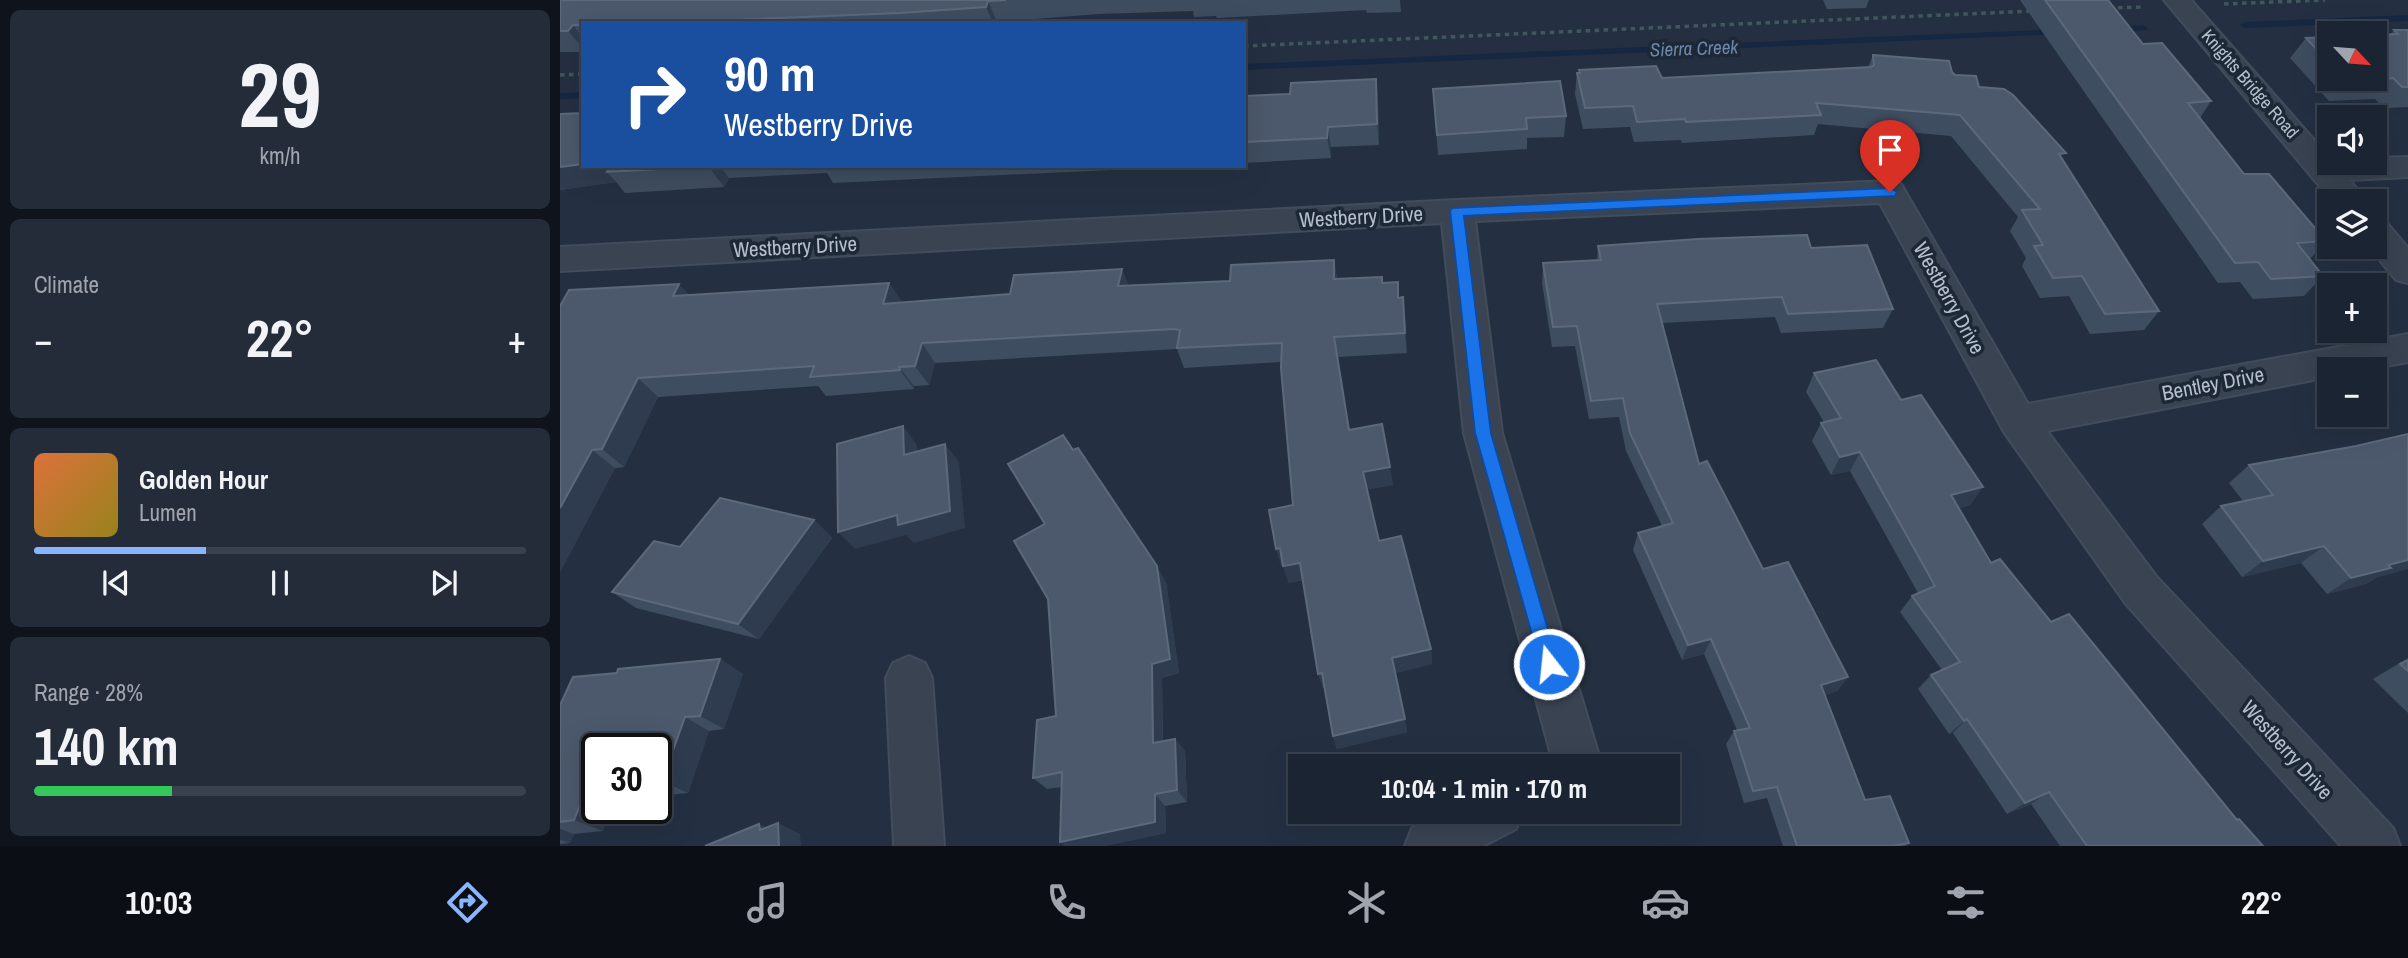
<!DOCTYPE html>
<html lang="en">
<head>
<meta charset="utf-8">
<style>
	:root { --surface:#1b2432; --page:#242c3a; --text:#f1f3f6; --muted:#a0a4ac; --line:#39414d; --accent:#89b4fe }
	body { margin:0; font-family:"Archivo Narrow",sans-serif; background:var(--page); color:var(--text); height:100vh; display:flex; flex-direction:column; font-size:26px; white-space:nowrap }
	* { box-sizing:border-box; margin:0 }
	p { font-size:23px; color:var(--muted) }
	.icon { flex:none; width:38px; height:38px; fill:none; stroke:currentColor; stroke-width:2; stroke-linecap:round; stroke-linejoin:round }
	.map { position:relative; flex:1; overflow:hidden }
	.sheet { display:flex; flex-direction:column; gap:10px; padding:10px; background:#0f141c; width:560px }
	.sheet>* { flex:none }
	.top-card { position:absolute; left:21px; top:21px; width:665px; height:147px; border-radius:0px; box-shadow:0 7px 28px #0002,0 0 0 2px var(--line); background:#1a4fa0; color:#fff; overflow:hidden }
	.needle { width:46px; rotate:116deg }
	.buttons { position:absolute; left:1757px; top:21px; display:grid; gap:14px }
	.buttons a { display:grid; place-items:center; width:70px; height:70px; border-radius:0px; background:var(--surface); box-shadow:0 7px 28px #0002,0 0 0 2px var(--line); font-size:35px }
	.speed { position:absolute; left:21px; top:733px; display:flex; gap:14px; font-size:35px; font-weight:700; text-align:center }
	.speed>* { display:grid; place-content:center; width:91px; height:91px; border-radius:50%; background:var(--surface); box-shadow:0 7px 28px #0002,0 0 0 2px var(--line); line-height:1 }
	.speed .limit { border:4px solid #111; border-radius:10px; background:#fff; color:#111 }
	.pin { position:absolute; display:grid; place-items:center; width:60px; height:60px; color:#fff; margin:-72px -30px; border-radius:50% 50% 50% 0; rotate:-45deg; box-shadow:0 0 7px #0007 }
	.pin .icon { rotate:45deg }
	.me { position:absolute; width:77px; margin:-38px; rotate:344deg; stroke-linejoin:round; filter:drop-shadow(0 0 5px #0008) }
	.turn { display:flex; align-items:center; gap:24px; height:147px; padding:0 28px; font-size:32px }
	.turn .icon { width:91px; height:91px; stroke-width:2.5 }
	.turn b { display:block; font-size:49px; line-height:60px }
	.big { font-size:52px; font-weight:700; line-height:1.1 }
	.sheet .tile { flex:1; display:flex; flex-direction:column; justify-content:center; gap:10px; min-width:0; padding:0 24px; border-radius:10px; background:var(--page) }
	.sheet .dial { align-items:center; gap:0 }
	.dial b { font-size:91px; line-height:1 }
	.song { display:flex; align-items:center; gap:21px }
	.cover { width:84px; height:84px; border-radius:10px; background:linear-gradient(135deg,hsl(20 70% 55%),hsl(50 70% 35%)) }
	.played { height:7px; border-radius:4px; background:linear-gradient(90deg,var(--accent) 35%,var(--line) 35%) }
	.keys { display:flex; justify-content:space-around; direction:ltr }
	.heat { display:flex; justify-content:space-between; align-items:center; font-size:38px; direction:ltr }
	.charge { height:10px; border-radius:5px; background:linear-gradient(90deg,#34c759 28%,var(--line) 0) }
	.trip { position:absolute; left:728px; top:754px; width:392px; height:70px; border-radius:0px; background:var(--surface); box-shadow:0 7px 28px #0002,0 0 0 2px var(--line); font-weight:700; line-height:70px; text-align:center }
	.tabs { display:flex; height:112px; justify-content:space-around; align-items:center; background:#0b0e14; color:var(--muted) }
	.tabs .icon { width:49px; height:49px }
	.tabs .on { color:var(--accent) }
	.tabs b { font-size:32px; color:var(--text) }
	main { display:flex; flex:1; min-height:0 }
	.map>svg:first-child { display:block }
	.lines { fill:none; stroke-linecap:round; stroke-linejoin:round }
	.stream { fill:#162741; fill-rule:evenodd }
	.minor-casing { stroke:#424c5b; stroke-width:4 }
	.path { stroke:#40585b; stroke-width:3.5; stroke-dasharray:4.5 4.5; stroke-linecap:butt }
	.minor { fill:#394352; fill-rule:evenodd }
	.wall { fill:#3f4d60 }
	.shaded-wall { fill:#2f3c4f }
	.building { fill:#4c596c; stroke:#5c697b; stroke-width:2 }
	.route { fill:#1a73e8; stroke:#114b97; stroke-width:2 }
	.labels { text-anchor:middle; stroke-width:7; stroke-linejoin:round; paint-order:stroke }
	.far-street-label { font-size:18px; fill:#b6becc; stroke:#1d2837 }
	.far-water-label { font-size:19px; font-style:italic; fill:#6d87ac; stroke:#1d2837 }
	.street-label { font-size:21px; fill:#b6becc; stroke:#1d2837 }
</style>
</head>
<body>
<main>
<section class="sheet">
<div class="tile dial"><b>29</b><p>km/h</p></div>
<div class="tile"><p>Climate</p>
<div class="heat"><a>−</a><b class="big">22°</b><a>+</a></div>
</div>
<div class="tile">
<div class="song"><i class="cover"></i><div><b>Golden Hour</b><p>Lumen</p></div></div>
<div class="played"></div>
<div class="keys"><svg class="icon" aria-label="previous" viewBox="0 0 24 24"><path d="M18 5L8 12l10 7zM5 5v14"/></svg><svg class="icon" aria-label="pause" viewBox="0 0 24 24"><path d="M8 5v14M16 5v14"/></svg><svg class="icon" aria-label="next" viewBox="0 0 24 24"><path d="M6 5l10 7-10 7zM19 5v14"/></svg></div>
</div>
<div class="tile"><p>Range · 28%</p><b class="big">140 km</b><div class="charge"></div></div>
</section>
<div class="map">
<svg width="1848" height="846" viewBox="0 0 1848 846">
	<rect width="100%" height="100%" fill="#243042"/>
	<g class="lines">
		<!-- stream -->
		<g class="stream">
			<path d="M 1848,15 L 1848,21 L 1685,28 L 1680,25 L 1685,22 Z"/>
			<path d="M 1583,25 L 1588,28 L 1587,30 L 1553,33 L 1548,30 L 1553,27 Z"/>
			<path d="M 1501,29 L 1505,30 L 1505,34 L 684,70 L 684,64 Z"/>
			<path d="M 23,92 L 23,98 L 0,99 L 0,93 Z"/>
		</g>
		<defs>
			<g id="minor">
				<path d="M 1604,0 L 1631,0 L 1769,157 L 1769,163 L 1815,163 L 1815,158 L 1848,157 L 1848,177 L 1790,180 L 1806,201 L 1772,201 Z"/>
				<path d="M 1330,181 L 1341,184 L 1468,404 L 1848,334 L 1848,362 L 1810,369 L 1769,369 L 1769,377 L 1487,431 L 1596,576 L 1833,828 L 1840,846 L 1781,846 L 1566,604 L 1444,432 L 1320,203 L 915,221 L 942,433 L 1042,766 L 994,766 L 904,433 L 882,223 L 0,271 L 0,247 L 897,200 Z"/>
				<path d="M 1815,219 L 1827,223 L 1848,248 L 1848,283 L 1836,280 L 1809,247 L 1815,247 Z"/>
				<path d="M 349,656 L 365,663 L 372,678 L 384,846 L 334,846 L 326,678 L 333,663 Z"/>
				<path d="M 886,812 L 964,812 L 956,829 L 923,846 L 845,846 L 852,828 Z"/>
			</g>
		</defs>
		<!-- minor casing -->
		<use href="#minor" class="minor-casing"/>
		<!-- path -->
		<g class="path">
			<path d="M 1664,4 L 1765,0"/>
			<path d="M 1549,8 L 1585,7"/>
			<path d="M 684,46 L 1473,11"/>
			<path d="M 0,75 L 23,74"/>
		</g>
		<!-- minor -->
		<use href="#minor" class="minor"/>
	</g>
	<!-- wall -->
	<g class="wall">
		<path d="M 0,0 L 840,0 L 841,12 L 807,13 L 806,10 L 657,18 L 656,16 L 634,17 L 633,11 L 539,14 L 437,22 L 437,23 L 23,23 L 23,52 L 0,52 Z"/>
		<path d="M 1263,0 L 1309,0 L 1306,8 L 1267,9 Z"/>
		<path d="M 1460,0 L 1548,0 L 1583,44 L 1651,101 L 1640,118 L 1684,174 L 1766,241 L 1750,259 L 1763,276 L 1744,296 L 1693,299 L 1680,282 L 1658,283 Z"/>
		<path d="M 1834,30 L 1848,30 L 1848,107 L 1824,108 L 1815,99 L 1769,101 L 1730,58 L 1746,38 L 1769,37 L 1769,79 L 1815,79 L 1831,34 Z"/>
		<path d="M 1313,55 L 1392,72 L 1419,87 L 1502,158 L 1599,311 L 1584,330 L 1530,334 L 1509,296 L 1480,298 L 1462,266 L 1466,258 L 1450,231 L 1458,217 L 1391,136 L 1258,124 L 1254,135 L 1122,143 L 1121,140 L 1074,142 L 1070,127 L 1023,129 L 1015,94 L 1017,73 L 1019,73 L 1019,70 L 1102,78 L 1308,67 Z"/>
		<path d="M 816,79 L 818,99 L 819,145 L 771,147 L 771,158 L 684,163 L 684,96 L 730,94 Z"/>
		<path d="M 873,89 L 1006,116 L 1004,137 L 967,138 L 967,149 L 878,155 Z"/>
		<path d="M 0,114 L 23,166 L 574,166 L 573,169 L 273,183 L 267,173 L 169,178 L 164,187 L 65,193 L 56,182 L 0,190 Z"/>
		<path d="M 1038,246 L 1251,248 L 1333,309 L 1323,328 L 1221,333 L 1215,317 L 1102,323 L 1139,464 L 1203,569 L 1288,677 L 1277,691 L 1265,695 L 1305,800 L 1349,843 L 1345,846 L 1223,846 L 1207,798 L 1184,803 L 1166,744 L 1174,731 L 1177,730 L 1144,654 L 1122,660 L 1073,550 L 1078,533 L 1102,526 L 1066,451 L 1059,417 L 1029,419 L 1015,346 L 992,347 L 982,283 L 983,263 L 1037,260 Z"/>
		<path d="M 774,260 L 777,279 L 822,283 L 839,298 L 843,297 L 847,353 L 778,357 L 789,430 L 833,485 L 807,489 L 819,541 L 871,649 L 872,664 L 835,673 L 847,732 L 777,749 L 773,736 L 764,688 L 763,688 L 758,674 L 743,580 L 729,583 L 723,565 L 721,566 L 733,505 L 721,362 L 624,368 L 617,349 L 375,363 L 369,385 L 354,386 L 354,389 L 266,396 L 258,386 L 98,397 L 64,467 L 55,468 L 0,572 L 9,290 L 129,295 L 329,283 L 342,302 L 450,294 L 562,269 L 568,285 L 670,281 Z"/>
		<path d="M 1254,373 L 1341,400 L 1423,487 L 1410,505 L 1399,508 L 1431,563 L 1491,622 L 1676,820 L 1703,846 L 1500,846 L 1471,804 L 1447,814 L 1393,733 L 1389,734 L 1358,689 L 1371,675 L 1382,670 L 1340,612 L 1352,596 L 1358,593 L 1290,471 L 1271,475 L 1252,441 L 1261,423 L 1264,422 L 1246,392 Z"/>
		<path d="M 1689,465 L 1816,578 L 1806,584 L 1767,594 L 1741,563 L 1682,577 L 1642,524 L 1661,506 L 1683,501 L 1669,483 Z"/>
		<path d="M 254,520 L 272,538 L 199,639 L 76,608 L 52,592 L 120,547 Z"/>
		<path d="M 606,582 L 619,673 L 602,678 L 603,741 L 615,739 L 625,751 L 627,802 L 605,806 L 606,833 L 544,846 L 505,846 L 500,842 L 502,787 L 487,789 L 473,778 L 496,716 Z"/>
		<path d="M 1848,658 L 1848,713 L 1813,679 Z"/>
		<path d="M 160,659 L 183,674 L 164,729 L 149,731 L 128,793 L 96,796 L 96,749 L 37,749 L 37,808 L 43,831 L 14,834 L 10,843 L 0,844 L 0,705 L 57,673 Z"/>
	</g>
	<!-- shaded-wall -->
	<g class="shaded-wall">
		<path d="M 428,1 L 437,22 L 437,23 L 433,23 L 426,7 Z"/>
		<path d="M 13,25 L 23,38 L 23,48 L 8,31 Z"/>
		<path d="M 816,79 L 818,99 L 819,145 L 817,124 Z"/>
		<path d="M 768,127 L 771,147 L 771,158 L 767,138 Z"/>
		<path d="M 23,164 L 23,166 L 62,166 L 47,172 L 56,182 L 0,190 L 0,167 Z"/>
		<path d="M 148,166 L 160,166 L 169,178 L 164,187 Z"/>
		<path d="M 774,260 L 777,280 L 774,279 Z"/>
		<path d="M 562,269 L 570,289 L 558,286 Z"/>
		<path d="M 329,283 L 343,303 L 323,304 Z"/>
		<path d="M 119,284 L 138,304 L 113,296 Z"/>
		<path d="M 843,297 L 845,317 L 847,353 L 845,333 Z"/>
		<path d="M 362,343 L 375,363 L 369,385 L 355,366 Z"/>
		<path d="M 339,367 L 354,386 L 354,389 L 340,370 Z"/>
		<path d="M 78,378 L 98,397 L 64,467 L 42,449 Z"/>
		<path d="M 343,426 L 357,445 L 359,473 L 344,455 Z"/>
		<path d="M 385,444 L 399,462 L 405,528 L 354,543 L 346,535 L 295,549 L 278,532 Z"/>
		<path d="M 32,450 L 55,468 L 0,572 L 0,508 Z"/>
		<path d="M 1300,452 L 1290,471 L 1271,475 L 1280,457 Z"/>
		<path d="M 830,467 L 833,485 L 806,490 L 803,472 Z"/>
		<path d="M 1423,487 L 1410,505 L 1379,512 L 1391,495 Z"/>
		<path d="M 254,520 L 272,538 L 199,639 L 178,624 Z"/>
		<path d="M 1764,546 L 1741,563 L 1682,577 L 1703,561 Z"/>
		<path d="M 720,548 L 726,565 L 721,566 L 716,549 Z"/>
		<path d="M 1848,560 L 1848,569 L 1816,578 L 1806,584 L 1767,594 L 1791,578 L 1828,565 Z"/>
		<path d="M 740,563 L 745,579 L 729,583 L 723,566 Z"/>
		<path d="M 597,566 L 606,582 L 619,673 L 602,678 L 603,756 L 593,743 L 592,664 Z"/>
		<path d="M 1151,639 L 1144,654 L 1122,660 L 1128,645 Z"/>
		<path d="M 871,649 L 872,664 L 835,673 L 832,658 Z"/>
		<path d="M 160,659 L 183,674 L 164,729 L 140,716 Z"/>
		<path d="M 762,673 L 767,687 L 763,688 L 758,674 Z"/>
		<path d="M 1288,677 L 1277,691 L 1251,699 L 1261,685 Z"/>
		<path d="M 125,717 L 149,731 L 128,793 L 102,781 Z"/>
		<path d="M 845,719 L 847,732 L 777,749 L 773,736 Z"/>
		<path d="M 1407,719 L 1393,733 L 1389,734 L 1404,721 Z"/>
		<path d="M 615,739 L 625,751 L 627,802 L 617,790 Z"/>
		<path d="M 27,788 L 37,792 L 37,808 L 52,808 L 43,831 L 14,820 Z"/>
		<path d="M 1489,792 L 1471,804 L 1447,814 L 1465,803 Z"/>
		<path d="M 595,794 L 605,806 L 606,833 L 544,846 L 505,846 L 500,842 Z"/>
		<path d="M 218,823 L 240,834 L 241,846 L 219,846 L 200,830 L 199,824 L 218,833 Z"/>
		<path d="M 0,829 L 14,834 L 10,843 L 0,840 Z"/>
	</g>
	<!-- building -->
	<g class="building">
		<path d="M 0,0 L 446,0 L 428,1 L 426,7 L 340,13 L 124,22 L 125,20 L 61,23 L 23,23 L 23,25 L 13,25 L 8,31 L 0,31 Z"/>
		<path d="M 1485,0 L 1548,0 L 1583,44 L 1602,43 L 1651,101 L 1628,103 L 1684,174 L 1709,174 L 1766,241 L 1737,243 L 1763,276 L 1711,279 L 1698,262 L 1675,263 Z"/>
		<path d="M 1834,30 L 1848,30 L 1848,87 L 1842,87 L 1833,78 L 1786,80 L 1785,79 L 1815,79 L 1815,35 L 1838,34 Z"/>
		<path d="M 1769,37 L 1769,63 L 1746,38 Z"/>
		<path d="M 1313,55 L 1389,61 L 1392,72 L 1395,75 L 1416,76 L 1419,87 L 1444,89 L 1453,95 L 1506,153 L 1499,154 L 1599,311 L 1545,314 L 1522,276 L 1493,278 L 1474,246 L 1483,245 L 1462,210 L 1480,209 L 1400,115 L 1256,103 L 1261,115 L 1126,122 L 1125,119 L 1077,122 L 1073,106 L 1025,108 L 1017,73 L 1020,73 L 1019,70 L 1096,66 L 1102,78 L 1311,67 L 1314,65 Z"/>
		<path d="M 816,79 L 817,124 L 768,127 L 767,138 L 684,142 L 684,96 L 730,94 L 731,83 Z"/>
		<path d="M 1000,81 L 1006,116 L 966,118 L 967,129 L 877,135 L 873,89 Z"/>
		<path d="M 23,113 L 23,164 L 0,167 L 0,114 Z"/>
		<path d="M 51,166 L 148,166 L 47,172 Z"/>
		<path d="M 1247,235 L 1251,248 L 1307,245 L 1333,309 L 1228,314 L 1222,297 L 1097,304 L 1139,464 L 1147,461 L 1203,569 L 1228,562 L 1288,677 L 1261,685 L 1305,800 L 1330,796 L 1349,843 L 1333,846 L 1237,846 L 1217,787 L 1193,791 L 1174,731 L 1190,728 L 1151,639 L 1128,645 L 1078,533 L 1113,523 L 1070,433 L 1063,398 L 1031,401 L 1017,326 L 993,327 L 983,263 L 1041,260 L 1038,246 L 1138,239 Z"/>
		<path d="M 774,260 L 774,279 L 822,277 L 822,283 L 838,282 L 838,298 L 843,297 L 845,333 L 774,337 L 789,430 L 822,424 L 830,467 L 803,472 L 819,541 L 841,536 L 871,649 L 832,658 L 845,719 L 773,736 L 762,673 L 758,674 L 740,563 L 723,566 L 720,548 L 716,549 L 709,510 L 733,505 L 721,368 L 722,343 L 617,348 L 620,330 L 614,329 L 362,343 L 355,366 L 339,367 L 340,370 L 250,377 L 254,366 L 78,378 L 42,449 L 32,450 L 0,508 L 0,306 L 9,290 L 119,284 L 113,296 L 329,283 L 323,304 L 450,294 L 454,275 L 562,269 L 558,286 L 670,281 L 671,265 Z"/>
		<path d="M 1316,360 L 1341,400 L 1361,395 L 1423,487 L 1391,495 L 1431,563 L 1440,559 L 1491,622 L 1509,614 L 1677,820 L 1679,819 L 1703,846 L 1527,846 L 1489,792 L 1465,803 L 1407,719 L 1404,721 L 1371,675 L 1400,662 L 1352,596 L 1375,586 L 1300,452 L 1280,457 L 1261,423 L 1281,418 L 1254,373 Z"/>
		<path d="M 343,426 L 344,455 L 385,444 L 390,511 L 338,525 L 337,515 L 278,532 L 277,444 Z"/>
		<path d="M 1848,434 L 1848,560 L 1828,565 L 1831,568 L 1791,578 L 1764,546 L 1703,561 L 1661,506 L 1713,495 L 1689,465 L 1796,446 Z"/>
		<path d="M 503,435 L 513,450 L 518,448 L 597,566 L 610,659 L 592,664 L 593,743 L 615,739 L 617,790 L 595,794 L 595,822 L 500,842 L 502,772 L 473,778 L 477,720 L 496,716 L 488,599 L 454,541 L 485,524 L 448,464 Z"/>
		<path d="M 160,498 L 254,520 L 178,624 L 52,592 L 94,541 L 120,547 Z"/>
		<path d="M 160,659 L 140,716 L 125,717 L 102,781 L 96,781 L 96,749 L 37,749 L 37,787 L 27,788 L 14,820 L 0,822 L 0,705 L 13,677 L 57,673 L 58,669 Z"/>
		<path d="M 1848,660 L 1848,671 L 1840,664 Z"/>
		<path d="M 218,823 L 219,846 L 145,846 L 199,824 L 200,830 Z"/>
	</g>
	<!-- route -->
	<path class="route" d="M 1330,188 L 1337,192 L 1335,196 L 904,216 L 931,433 L 998,664 L 995,670 L 989,673 L 982,670 L 915,433 L 890,211 L 892,208 Z"/>
	<g class="labels">
		<!-- far-street labels -->
		<g class="far-street-label">
			<text transform="translate(1690 84) rotate(49)" y="6">Knights Bridge Road</text>
		</g>
		<!-- far-water labels -->
		<g class="far-water-label">
			<text transform="translate(1134 48) rotate(-2)" y="7">Sierra Creek</text>
		</g>
		<!-- street labels -->
		<g class="street-label">
			<text transform="translate(801 217) rotate(-3)" y="7">Westberry Drive</text>
			<text transform="translate(235 247) rotate(-3)" y="7">Westberry Drive</text>
			<text transform="translate(1389 298) rotate(61)" y="7">Westberry Drive</text>
			<text transform="translate(1653 384) rotate(-11)" y="7">Bentley Drive</text>
			<text transform="translate(1727 750) rotate(48)" y="7">Westberry Drive</text>
		</g>
	</g>
</svg>
<div class="buttons">
<a><svg class="needle" viewBox="-14 -14 28 28"><path d="M0-13l5 13h-10z" fill="#e53935"/><path d="M0 13l5-13h-10z" fill="#a0a4ac"/></svg></a>
<a><svg class="icon" aria-label="sound" viewBox="0 0 24 24"><path d="M4 9h4l5-4v14l-5-4H4zM17 9q2 3 0 6"/></svg></a>
<a><svg class="icon" aria-label="layers" viewBox="0 0 24 24"><path d="M12 4l9 5-9 5-9-5zM3 14l9 5 9-5"/></svg></a>
<a>+</a>
<a>−</a>
</div>
<div class="speed"><div class="limit">30</div></div>
<div class="pin" style="left:1330px;top:192px;background:#d93025"><svg class="icon" aria-label="arrive" viewBox="0 0 24 24"><path d="M6 21V4h12l-3 4 3 4H6"/></svg></div>
<svg class="me" style="left:989px;top:664px" viewBox="-20 -20 40 40"><circle r="17" fill="#1a73e8" stroke="#fff" stroke-width="3"/><path d="M0-11L8 9 0 5-8 9z" fill="#fff"/></svg>
<div class="trip">10:04 · 1 min · 170 m</div>
<div class="top-card">
<div class="turn"><svg class="icon" aria-label="right" viewBox="0 0 24 24"><path d="M7 20v-9h11M14 6l5 5-5 5"/></svg><div><b>90 m</b>Westberry Drive</div></div>
</div>
</div>
</main>
<nav class="tabs">
<b>10:03</b>
<svg class="icon on" aria-label="directions" viewBox="0 0 24 24"><path d="M12 3l9 9-9 9-9-9zM9 14v-3h6M13 9l2 2-2 2"/></svg>
<svg class="icon" aria-label="music" viewBox="0 0 24 24"><path d="M9 18V5l10-2v13"/><circle cx="6" cy="18" r="3"/><circle cx="16" cy="16" r="3"/></svg>
<svg class="icon" aria-label="phone" viewBox="0 0 24 24"><path d="M5 4h4l2 5-3 2q2 4 5 5l2-3 5 2v4C11 20 4 13 5 4z"/></svg>
<svg class="icon" aria-label="climate" viewBox="0 0 24 24"><path d="M12 3v18M4 7l16 10M4 17L20 7"/></svg>
<svg class="icon" aria-label="car" viewBox="0 0 24 24"><path d="M5 17H2v-5l4-1 3-4h7l3 4 3 1v5h-3M9 17h6M6 11h13"/><circle cx="7" cy="17" r="2"/><circle cx="17" cy="17" r="2"/></svg>
<svg class="icon" aria-label="filters" viewBox="0 0 24 24"><path d="M4 7h16M4 17h16"/><circle cx="9" cy="7" r="2"/><circle cx="15" cy="17" r="2"/></svg>
<b>22°</b>
</nav>
</body>
</html>
